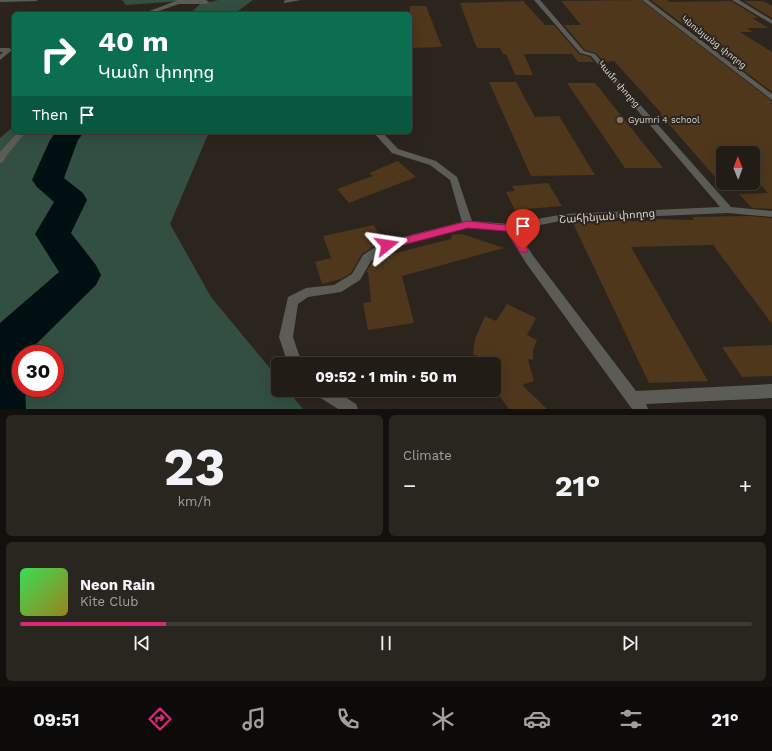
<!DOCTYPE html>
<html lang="en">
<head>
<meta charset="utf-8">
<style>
	:root { --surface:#211c16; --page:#29251f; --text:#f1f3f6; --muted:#a2a1a1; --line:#3e3a35; --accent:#db2777 }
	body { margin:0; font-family:"Work Sans","Noto Sans Armenian",sans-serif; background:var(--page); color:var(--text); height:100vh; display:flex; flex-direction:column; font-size:15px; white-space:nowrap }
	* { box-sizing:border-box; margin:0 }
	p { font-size:13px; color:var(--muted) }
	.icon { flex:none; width:22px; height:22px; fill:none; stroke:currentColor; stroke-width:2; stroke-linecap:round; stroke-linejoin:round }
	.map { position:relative; height:409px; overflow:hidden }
	.side { display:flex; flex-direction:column; gap:6px; padding:6px; background:#120f0c; flex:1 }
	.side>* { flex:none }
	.hud { position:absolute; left:12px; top:12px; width:400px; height:122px; border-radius:6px; box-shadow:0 4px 16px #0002,0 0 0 1px var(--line); background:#0b6e4f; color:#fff; overflow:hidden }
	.needle { width:26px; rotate:359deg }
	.buttons { position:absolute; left:716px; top:146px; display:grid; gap:8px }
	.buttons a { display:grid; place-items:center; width:44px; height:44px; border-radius:6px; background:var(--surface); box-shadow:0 4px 16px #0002,0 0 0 1px var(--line); font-size:20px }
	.speed { position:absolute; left:12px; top:345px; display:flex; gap:8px; font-size:20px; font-weight:700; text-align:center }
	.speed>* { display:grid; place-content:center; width:52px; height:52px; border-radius:50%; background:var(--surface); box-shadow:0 4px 16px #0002,0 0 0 1px var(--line); line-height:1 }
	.speed .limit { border:6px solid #d22; background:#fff; color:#111 }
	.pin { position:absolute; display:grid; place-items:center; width:34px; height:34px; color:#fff; margin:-41px -17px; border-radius:50% 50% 50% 0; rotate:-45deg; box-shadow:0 0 4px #0007 }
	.pin .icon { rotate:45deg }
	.me { position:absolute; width:44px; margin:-22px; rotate:75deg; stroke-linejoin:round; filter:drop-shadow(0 0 3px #0008) }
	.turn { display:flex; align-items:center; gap:14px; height:84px; padding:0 20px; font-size:18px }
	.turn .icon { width:52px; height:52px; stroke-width:2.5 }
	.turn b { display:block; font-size:28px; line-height:34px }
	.then { display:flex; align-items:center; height:38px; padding:0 20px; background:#0003; gap:8px; font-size:15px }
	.big { font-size:30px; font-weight:700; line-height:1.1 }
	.side .card { flex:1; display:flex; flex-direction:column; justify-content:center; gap:6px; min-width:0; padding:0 14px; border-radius:6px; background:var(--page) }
	.side .dial { align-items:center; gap:0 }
	.dial b { font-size:52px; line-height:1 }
	.song { display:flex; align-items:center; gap:12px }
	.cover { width:48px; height:48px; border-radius:6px; background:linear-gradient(135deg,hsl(130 70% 55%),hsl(50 70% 35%)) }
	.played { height:4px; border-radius:2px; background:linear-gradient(90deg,var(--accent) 20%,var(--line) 20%) }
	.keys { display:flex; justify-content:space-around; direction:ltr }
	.heat { display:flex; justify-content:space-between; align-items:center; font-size:22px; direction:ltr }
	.side .tiles { flex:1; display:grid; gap:6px; grid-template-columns:1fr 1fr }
	.card:last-child { grid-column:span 2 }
	.trip { position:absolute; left:271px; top:357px; width:230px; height:40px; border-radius:6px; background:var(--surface); box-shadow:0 4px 16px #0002,0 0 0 1px var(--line); font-weight:700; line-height:40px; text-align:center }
	.dock { display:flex; height:64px; justify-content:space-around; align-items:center; background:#0d0b09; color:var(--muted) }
	.dock .icon { width:28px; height:28px }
	.dock .current { color:var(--accent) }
	.dock b { font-size:18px; color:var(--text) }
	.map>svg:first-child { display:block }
	.green { fill:#334f42; fill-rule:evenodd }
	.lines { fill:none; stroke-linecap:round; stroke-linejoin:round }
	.river { fill:#001012; fill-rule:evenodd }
	.building { fill:#4e371b }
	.lane { fill:#5c5c57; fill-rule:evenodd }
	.street { fill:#5c5c57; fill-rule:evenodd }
	.route { fill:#db2777; stroke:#8e194d }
	.education-dot { fill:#8d6e63; stroke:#2c251e; stroke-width:1.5 }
	.labels { text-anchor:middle; stroke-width:4; stroke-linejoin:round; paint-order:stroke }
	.far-street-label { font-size:9px; fill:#d8d4cf; stroke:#2c251e }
	.far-poi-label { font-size:9px; fill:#d8d4cf; stroke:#2c251e; text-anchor:start }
	.street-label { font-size:11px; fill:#d8d4cf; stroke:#2c251e }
</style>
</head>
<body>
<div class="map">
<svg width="772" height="409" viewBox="0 0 772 409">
	<rect width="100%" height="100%" fill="#2c251e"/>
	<!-- green -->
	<g class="green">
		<path d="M 122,0 L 197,0 L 126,5 Z"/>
		<path d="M 219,0 L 253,0 L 234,14 L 190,14 L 200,4 Z"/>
		<path d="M 14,126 L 14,132 L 209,132 L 170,224 L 211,297 L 278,378 L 278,390 L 287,390 L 303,409 L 0,409 L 0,138 ZM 21,354 L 55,354 L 55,388 L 21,388 Z"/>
	</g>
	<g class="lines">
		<!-- river -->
		<path class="river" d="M 56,132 L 84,132 L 78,140 L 64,178 L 83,193 L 87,200 L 71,233 L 96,265 L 101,275 L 96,285 L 26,354 L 21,354 L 21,388 L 25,388 L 26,409 L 0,409 L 0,323 L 59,272 L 35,234 L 54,202 L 37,187 L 32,180 L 50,140 Z"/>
	</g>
	<!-- building -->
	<g class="building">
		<path d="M 641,0 L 772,101 L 772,209 L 752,208 L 739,194 L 768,193 L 753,177 L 753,153 L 730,153 L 723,146 L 723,186 L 660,114 L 662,114 L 614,61 L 604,62 L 596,53 L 585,50 L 564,25 L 581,25 L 561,1 Z"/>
		<path d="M 651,0 L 667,0 L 669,2 L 731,1 L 759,18 L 752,18 L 769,28 L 747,28 L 753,32 L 740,32 L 772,52 L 772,92 Z"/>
		<path d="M 523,1 L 545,25 L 554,25 L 579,54 L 590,57 L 594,62 L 578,62 L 572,54 L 524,54 L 533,75 L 515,75 L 506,54 L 503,54 L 500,48 L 478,48 L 476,46 L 460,3 Z"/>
		<path d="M 744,1 L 763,1 L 772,6 L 772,18 Z"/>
		<path d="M 410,6 L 426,6 L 442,47 L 410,48 Z"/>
		<path d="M 489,82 L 516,82 L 535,117 L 559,116 L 595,175 L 531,176 Z"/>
		<path d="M 567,83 L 595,83 L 663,168 L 625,168 Z"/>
		<path d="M 398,161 L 416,177 L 349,203 L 337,189 L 373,176 L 369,173 Z"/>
		<path d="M 548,183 L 562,206 L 515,210 L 506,192 L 515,191 L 512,186 Z"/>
		<path d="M 748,216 L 772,218 L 772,324 L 713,245 L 631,247 L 708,381 L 649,383 L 572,221 L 657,221 L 655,219 L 694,220 L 692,217 Z"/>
		<path d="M 374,225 L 382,241 L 362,254 L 351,273 L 341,279 L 322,284 L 315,262 L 331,258 L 323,236 Z"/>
		<path d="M 462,234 L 504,248 L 402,276 L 414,323 L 368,330 L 363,303 L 371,302 L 368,272 L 366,273 L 372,262 L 387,252 L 388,255 L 451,239 L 452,235 Z"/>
		<path d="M 507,304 L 536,318 L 527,335 L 537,340 L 533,350 L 533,360 L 528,359 L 534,381 L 522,385 L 547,409 L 509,409 L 497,393 L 485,396 L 483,390 L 494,390 L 494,364 L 477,364 L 477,355 L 473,355 L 475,339 L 485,316 L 496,321 Z"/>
		<path d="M 772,345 L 772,376 L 742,377 L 722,347 Z"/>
	</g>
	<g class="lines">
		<!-- lane -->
		<path class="lane" d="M 0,0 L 38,0 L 36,1 L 0,2 Z"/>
		<!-- street -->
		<g class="street">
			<path d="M 178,0 L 206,0 L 209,2 L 206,4 L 179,4 L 150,14 L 142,14 Z"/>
			<path d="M 286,0 L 301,0 L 284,3 L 284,1 Z"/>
			<path d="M 534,0 L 540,0 L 584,51 L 595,54 L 731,207 L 772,211 L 772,217 L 728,213 L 565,220 L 516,230 L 534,257 L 636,391 L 772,384 L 772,398 L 646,404 L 648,409 L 632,409 L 526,263 L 506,231 L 468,228 L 391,248 L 371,261 L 360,280 L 341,292 L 308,297 L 298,304 L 293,337 L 302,364 L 288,364 L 279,337 L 288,297 L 306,288 L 334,285 L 352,274 L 363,255 L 383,242 L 462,222 L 450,180 L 430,165 L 392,153 L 373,132 L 382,132 L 398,149 L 436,161 L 457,177 L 472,221 L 509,224 L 565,214 L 720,207 L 591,56 L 580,53 Z"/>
			<path d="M 642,0 L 648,0 L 772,94 L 772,100 Z"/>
			<path d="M 732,0 L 739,0 L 772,20 L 772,24 Z"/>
			<path d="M 0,48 L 9,48 L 12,50 L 0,60 L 0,55 L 3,52 L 0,52 Z"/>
			<path d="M 18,132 L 26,132 L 7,155 L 3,162 L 0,163 L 0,152 Z"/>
			<path d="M 314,390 L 334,390 L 356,404 L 358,409 L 338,409 L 316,395 Z"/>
		</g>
	</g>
	<!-- route -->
	<path class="route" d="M 468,221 L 513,226 L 528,250 L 527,252 L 520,252 L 506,231 L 468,228 L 387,249 L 384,248 L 382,245 L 384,243 L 387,242 Z"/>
	<!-- markers -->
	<circle class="education-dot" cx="620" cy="120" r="4"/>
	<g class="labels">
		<!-- far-street labels -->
		<g class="far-street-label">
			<text transform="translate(714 42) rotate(38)" y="3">Կնունյանց փողոց</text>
			<text transform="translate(619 84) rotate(49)" y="3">Կամո փողոց</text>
		</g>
		<!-- far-poi labels -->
		<g class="far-poi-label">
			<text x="628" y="123">Gyumri 4 school</text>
		</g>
		<!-- street labels -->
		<g class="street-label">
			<text transform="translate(607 216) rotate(-4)" y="4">Շահինյան փողոց</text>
		</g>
	</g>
</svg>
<div class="buttons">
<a><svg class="needle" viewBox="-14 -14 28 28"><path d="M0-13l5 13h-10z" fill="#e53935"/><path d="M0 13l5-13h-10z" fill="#a2a1a1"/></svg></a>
</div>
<div class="speed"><div class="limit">30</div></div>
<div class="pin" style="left:523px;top:250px;background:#d93025"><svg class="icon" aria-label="arrive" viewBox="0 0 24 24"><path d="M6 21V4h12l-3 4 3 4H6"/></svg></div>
<svg class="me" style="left:387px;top:245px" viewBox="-20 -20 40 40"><path d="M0-17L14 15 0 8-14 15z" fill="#db2777" stroke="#fff" stroke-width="4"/></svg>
<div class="trip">09:52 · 1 min · 50 m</div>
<div class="hud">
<div class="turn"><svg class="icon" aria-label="right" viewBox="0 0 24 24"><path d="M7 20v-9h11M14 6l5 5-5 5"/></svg><div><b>40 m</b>Կամո փողոց</div></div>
<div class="then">Then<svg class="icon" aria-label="arrive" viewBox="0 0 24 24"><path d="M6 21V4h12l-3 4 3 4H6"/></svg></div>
</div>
</div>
<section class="side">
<div class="tiles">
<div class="card dial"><b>23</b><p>km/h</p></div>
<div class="card"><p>Climate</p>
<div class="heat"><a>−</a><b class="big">21°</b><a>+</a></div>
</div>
<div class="card">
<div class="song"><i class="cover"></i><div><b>Neon Rain</b><p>Kite Club</p></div></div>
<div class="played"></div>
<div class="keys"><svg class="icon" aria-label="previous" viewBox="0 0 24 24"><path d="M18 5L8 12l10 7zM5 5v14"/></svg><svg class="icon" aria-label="pause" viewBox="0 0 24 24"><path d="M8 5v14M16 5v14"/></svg><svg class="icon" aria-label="next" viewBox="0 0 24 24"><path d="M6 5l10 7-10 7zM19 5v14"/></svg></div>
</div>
</div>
</section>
<nav class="dock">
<b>09:51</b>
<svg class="icon current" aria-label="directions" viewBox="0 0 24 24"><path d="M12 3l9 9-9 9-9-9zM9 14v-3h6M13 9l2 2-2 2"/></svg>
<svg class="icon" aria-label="music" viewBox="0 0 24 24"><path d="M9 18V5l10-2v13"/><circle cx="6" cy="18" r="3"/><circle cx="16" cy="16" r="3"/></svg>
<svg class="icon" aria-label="phone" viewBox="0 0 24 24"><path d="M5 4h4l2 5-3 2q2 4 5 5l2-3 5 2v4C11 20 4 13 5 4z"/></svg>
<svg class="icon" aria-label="climate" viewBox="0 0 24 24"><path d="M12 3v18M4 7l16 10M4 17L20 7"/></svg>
<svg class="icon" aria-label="car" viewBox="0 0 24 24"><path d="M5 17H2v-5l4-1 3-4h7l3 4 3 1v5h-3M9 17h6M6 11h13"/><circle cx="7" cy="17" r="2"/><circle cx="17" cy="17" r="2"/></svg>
<svg class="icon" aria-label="filters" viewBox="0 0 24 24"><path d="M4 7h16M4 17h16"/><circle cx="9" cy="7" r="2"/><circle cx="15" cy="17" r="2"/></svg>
<b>21°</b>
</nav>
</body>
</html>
